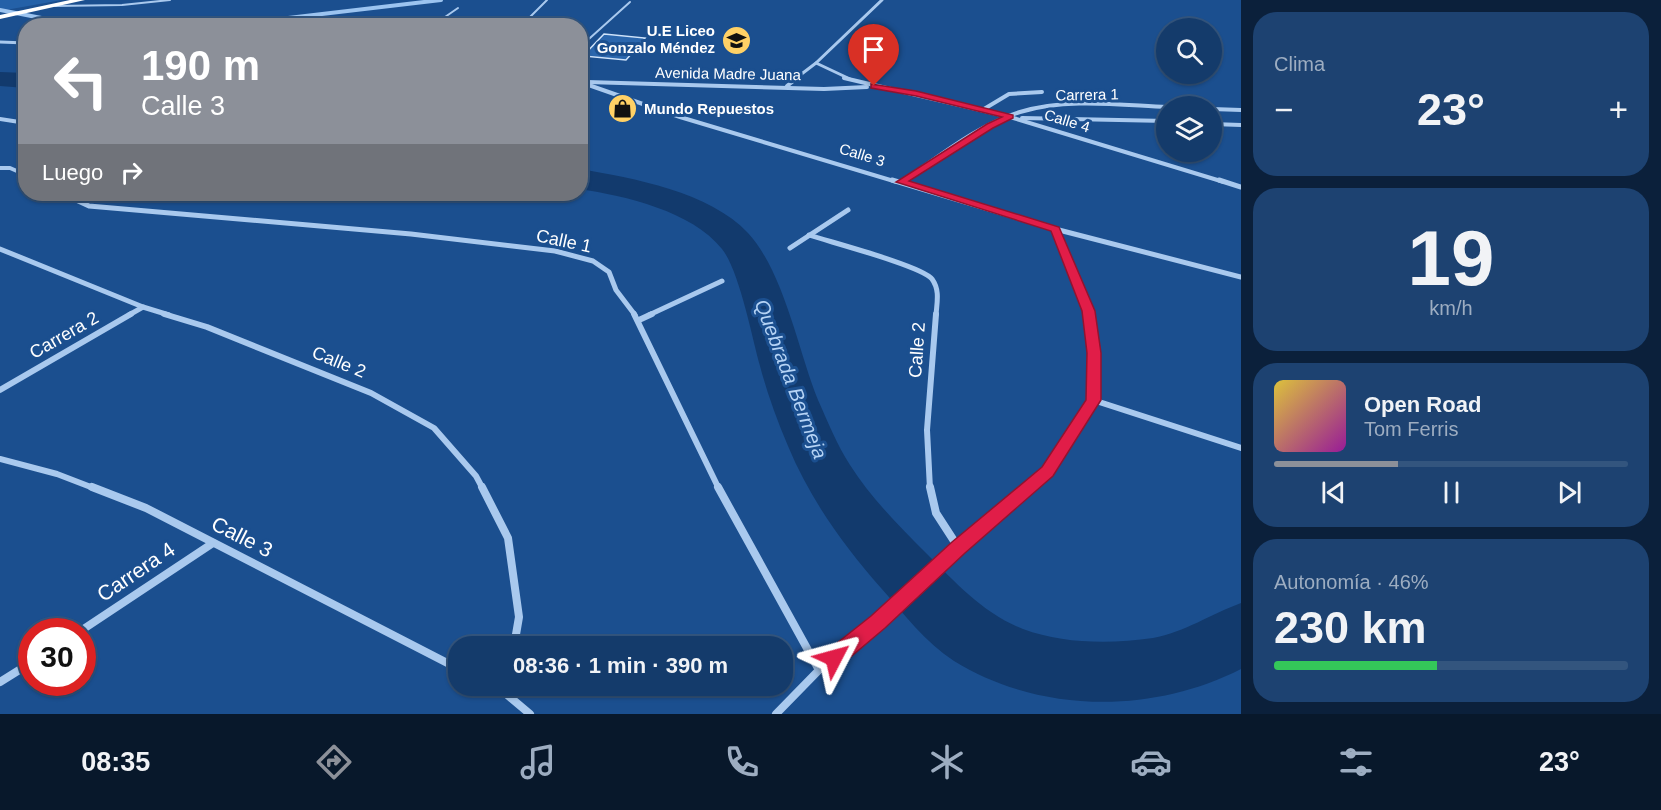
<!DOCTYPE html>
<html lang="es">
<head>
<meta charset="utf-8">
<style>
	:root { --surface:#143b6b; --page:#1d4271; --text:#f1f3f6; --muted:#9dadc1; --line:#33557e; --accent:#8c9099 }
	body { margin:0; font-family:Arial,sans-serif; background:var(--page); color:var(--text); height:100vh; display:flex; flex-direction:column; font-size:22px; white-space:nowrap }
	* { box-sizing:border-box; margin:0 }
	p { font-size:20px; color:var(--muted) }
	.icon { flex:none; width:33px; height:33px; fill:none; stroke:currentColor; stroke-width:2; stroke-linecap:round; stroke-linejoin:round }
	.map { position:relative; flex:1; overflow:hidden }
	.drawer { display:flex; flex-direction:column; gap:12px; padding:12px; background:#0b203b; width:420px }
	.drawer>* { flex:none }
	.top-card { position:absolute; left:18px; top:18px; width:570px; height:183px; border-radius:24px; box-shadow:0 2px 4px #0004,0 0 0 2px var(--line); background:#8c9099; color:#fff; overflow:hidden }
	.tools { position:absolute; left:1156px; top:18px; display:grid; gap:12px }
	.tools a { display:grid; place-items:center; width:66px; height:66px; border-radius:50%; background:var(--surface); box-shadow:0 2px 4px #0004,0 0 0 2px var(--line); font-size:30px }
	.speed { position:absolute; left:18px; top:618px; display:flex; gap:12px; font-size:30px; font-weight:700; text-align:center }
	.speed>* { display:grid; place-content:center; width:78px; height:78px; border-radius:50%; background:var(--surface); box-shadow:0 2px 4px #0004,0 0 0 2px var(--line); line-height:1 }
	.speed .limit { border:9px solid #d22; background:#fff; color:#111 }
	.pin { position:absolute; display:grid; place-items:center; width:51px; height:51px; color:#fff; margin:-62px -26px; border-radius:50% 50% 50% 0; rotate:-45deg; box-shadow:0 0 6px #0007 }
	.pin .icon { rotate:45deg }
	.me { position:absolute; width:66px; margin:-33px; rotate:51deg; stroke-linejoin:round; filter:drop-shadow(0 0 4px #0008) }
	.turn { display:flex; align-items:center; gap:21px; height:126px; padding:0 24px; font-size:27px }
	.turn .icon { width:78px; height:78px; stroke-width:2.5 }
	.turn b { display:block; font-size:42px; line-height:51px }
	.then { display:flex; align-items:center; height:57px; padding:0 24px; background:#0003; gap:12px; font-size:22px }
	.big { font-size:45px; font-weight:800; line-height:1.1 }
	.drawer .widget { flex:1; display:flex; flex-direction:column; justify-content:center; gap:9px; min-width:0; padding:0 21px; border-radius:24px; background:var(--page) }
	.drawer .dial { align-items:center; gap:0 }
	.dial b { font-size:78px; line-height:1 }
	.song { display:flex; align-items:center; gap:18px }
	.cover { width:72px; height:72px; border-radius:9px; background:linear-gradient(135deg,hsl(50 70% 55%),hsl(300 70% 35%)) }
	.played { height:6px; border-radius:3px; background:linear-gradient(90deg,var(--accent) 35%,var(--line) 35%) }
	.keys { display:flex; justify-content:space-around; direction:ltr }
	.heat { display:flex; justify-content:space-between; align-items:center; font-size:33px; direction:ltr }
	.charge { height:9px; border-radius:4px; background:linear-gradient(90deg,#34c759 46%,var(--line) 0) }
	.trip { position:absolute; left:448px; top:636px; width:345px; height:60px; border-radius:24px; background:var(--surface); box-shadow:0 2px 4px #0004,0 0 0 2px var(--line); font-weight:800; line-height:60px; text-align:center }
	.tabs { display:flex; height:96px; justify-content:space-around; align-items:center; background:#08182b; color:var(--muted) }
	.tabs .icon { width:42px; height:42px }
	.tabs .selected { color:var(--accent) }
	.tabs b { font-size:27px; color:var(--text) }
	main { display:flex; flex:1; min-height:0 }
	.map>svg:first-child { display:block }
	.green { fill:#2461a8 }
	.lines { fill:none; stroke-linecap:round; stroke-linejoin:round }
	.stream { stroke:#9cc4f0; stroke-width:4 }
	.river { fill:#123a6d; fill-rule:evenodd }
	.building { fill:#2a66ad; stroke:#cfe3fa; stroke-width:1.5 }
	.lane { stroke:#a9c9ee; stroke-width:2 }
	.street-far4 { stroke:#a9c9ee; stroke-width:3 }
	.street-far3 { stroke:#a9c9ee; stroke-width:4 }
	.street-far2 { stroke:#a9c9ee; stroke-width:5 }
	.street-far1 { stroke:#a9c9ee; stroke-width:6 }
	.street { stroke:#a9c9ee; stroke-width:8 }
	.highway { fill:#fff; fill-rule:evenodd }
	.route { fill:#e11d48; stroke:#92132f; stroke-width:1.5 }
	.labels { text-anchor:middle; stroke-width:6; stroke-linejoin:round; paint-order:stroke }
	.far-poi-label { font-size:15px; font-weight:bold; fill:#fff; stroke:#1b4f8f; text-anchor:end }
	.far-street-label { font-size:15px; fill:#fff; stroke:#1b4f8f }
	.street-label { font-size:18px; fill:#fff; stroke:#1b4f8f }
	.water-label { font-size:20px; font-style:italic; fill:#b5d3f5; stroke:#1b4f8f }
	.near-street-label { font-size:21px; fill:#fff; stroke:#1b4f8f }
</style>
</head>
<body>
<main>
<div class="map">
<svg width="1241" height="714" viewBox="0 0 1241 714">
	<rect width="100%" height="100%" fill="#1b4f8f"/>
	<!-- green -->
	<path class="green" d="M 0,0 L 62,0 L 0,11 Z"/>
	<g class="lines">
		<!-- stream -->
		<g class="stream">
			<path d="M 0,10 L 57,21 L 101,26"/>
			<path d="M 221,26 L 441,0"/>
		</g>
		<!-- river -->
		<g class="river">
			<path d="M 0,72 L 26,73 L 26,88 L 0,86 Z"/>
			<path d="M 580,169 C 633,178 710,192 748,233 C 784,272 798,350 818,400 C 828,422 837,445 850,465 C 871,498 899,526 927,554 C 956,583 984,614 1023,629 C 1063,644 1111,644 1153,638 C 1185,632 1211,614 1241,603 L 1241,669 C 1153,714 1040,714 954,661 C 925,642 904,614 881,588 C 843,545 810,499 788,446 C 777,420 767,393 760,366 C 752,337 739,270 722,249 C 692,211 625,196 580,189 Z"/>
		</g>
	</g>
	<!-- building -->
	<path class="building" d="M 604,34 L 645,38 L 626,60 L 583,56 Z"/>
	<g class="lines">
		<!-- lane -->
		<g class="lane">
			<path d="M 55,6 L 122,5 L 170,0"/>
			<path d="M 432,26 L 458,8"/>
			<path d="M 521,26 L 547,0"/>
			<path d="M 580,47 L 630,2"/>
		</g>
		<!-- street-far4 -->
		<g class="street-far4">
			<path d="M 0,42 L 26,43"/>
			<path d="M 816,63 L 850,79"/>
			<path d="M 795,79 L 816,63 L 882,0"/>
		</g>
		<!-- street-far3 -->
		<g class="street-far3">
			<path d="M 844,78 L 1010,117 L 1224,182"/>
			<path d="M 580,82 L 680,117 L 897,182"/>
			<path d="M 587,82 L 824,89 L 867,87"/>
			<path d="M 787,86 L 797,78"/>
			<path d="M 984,109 L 1009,94 L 1042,92"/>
			<path d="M 1212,109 L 1241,110"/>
			<path d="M 1022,118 L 1167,121"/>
			<path d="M 0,119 L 26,123"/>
			<path d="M 1212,124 L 1241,125"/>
			<path d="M 0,168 L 10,168 L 26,175"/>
			<path d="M 901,182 C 939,157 977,125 1020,112 C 1067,98 1119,105 1167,107"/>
		</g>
		<!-- street-far2 -->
		<g class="street-far2">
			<path d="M 892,180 L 1055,229 L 1241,277"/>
			<path d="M 1219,180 L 1241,187"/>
			<path d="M 901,182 L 904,180"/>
			<path d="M 63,194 L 89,206 L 411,234 L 555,251 L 593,261 L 609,272 L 616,290 L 635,315"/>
			<path d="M 1055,229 L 1089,315"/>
			<path d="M 809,235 C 830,242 922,266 932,279 C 940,290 937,302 936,315"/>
			<path d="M 790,248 L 848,210"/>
			<path d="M 0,249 L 143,307 L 169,315"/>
			<path d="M 129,315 L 143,307"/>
			<path d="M 649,315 L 722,281"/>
		</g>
		<!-- street-far1 -->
		<g class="street-far1">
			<path d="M 164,314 L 207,327 L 371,393 L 434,428 L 476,476 L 483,489"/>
			<path d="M 634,314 L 719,489"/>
			<path d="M 639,320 L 652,314"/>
			<path d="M 0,390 L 131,314"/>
			<path d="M 1093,400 L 1241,448"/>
			<path d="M 0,459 L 57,474 L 96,489"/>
			<path d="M 930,489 L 927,430 L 936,314"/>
			<path d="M 1027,489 L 1048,471 L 1093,400 L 1094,353 L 1089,314"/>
		</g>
		<!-- street -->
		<g class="street">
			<path d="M 92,487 L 146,508 L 459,669"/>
			<path d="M 482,487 L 508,538 L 519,617 L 514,646"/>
			<path d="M 718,487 L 819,670"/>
			<path d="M 930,487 L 936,513 L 958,547"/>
			<path d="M 79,632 L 213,543"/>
			<path d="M 0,682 L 32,662"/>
			<path d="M 490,686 L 505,693 L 530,714"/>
			<path d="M 776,714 L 819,670 L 878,622 L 958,547 L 1029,487"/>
		</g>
		<!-- highway -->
		<path class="highway" d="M 70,0 L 85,0 L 0,19 L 0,15 Z"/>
	</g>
	<!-- route -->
	<path class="route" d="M 871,84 L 916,91 L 1013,115 L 1013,118 L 993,128 L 909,181 L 1059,227 L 1095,311 L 1101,353 L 1101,400 L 1053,476 L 965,553 L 885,628 L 841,665 L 834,668 L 827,665 L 824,658 L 827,651 L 871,616 L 952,542 L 1042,467 L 1086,400 L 1087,353 L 1082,311 L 1051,231 L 896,182 L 987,124 L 1002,117 L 916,96 L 871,88 Z"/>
	<!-- icons -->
	<defs>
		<symbol id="university-disc" viewBox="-11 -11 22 22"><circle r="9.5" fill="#ffd166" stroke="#1b4f8f"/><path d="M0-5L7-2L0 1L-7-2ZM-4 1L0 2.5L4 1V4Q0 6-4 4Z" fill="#111"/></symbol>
		<symbol id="shop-disc" viewBox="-11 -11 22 22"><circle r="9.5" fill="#ffd166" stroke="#1b4f8f"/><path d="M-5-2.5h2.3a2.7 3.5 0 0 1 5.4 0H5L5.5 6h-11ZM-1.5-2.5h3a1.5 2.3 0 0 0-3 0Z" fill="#111"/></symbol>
	</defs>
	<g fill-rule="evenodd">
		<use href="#university-disc" x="720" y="24" width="33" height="33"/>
		<use href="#shop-disc" x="606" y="92" width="33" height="33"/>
	</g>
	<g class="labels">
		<!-- far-poi labels -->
		<g class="far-poi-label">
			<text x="715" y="36">U.E Liceo<tspan x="715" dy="17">Gonzalo Méndez</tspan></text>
			<text x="644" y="114" text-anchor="start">Mundo Repuestos</text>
		</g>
		<!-- far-street labels -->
		<g class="far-street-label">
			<text transform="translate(728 74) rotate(1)" y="5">Avenida Madre Juana</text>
			<text transform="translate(1087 95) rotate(-1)" y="5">Carrera 1</text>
			<text transform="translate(1067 121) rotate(17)" y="5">Calle 4</text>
			<text transform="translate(862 155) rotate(17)" y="5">Calle 3</text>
		</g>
		<!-- street labels -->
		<g class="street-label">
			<text transform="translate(564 241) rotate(12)" y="6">Calle 1</text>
			<text transform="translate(64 335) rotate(-30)" y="6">Carrera 2</text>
			<text transform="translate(917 350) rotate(-86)" y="6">Calle 2</text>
			<text transform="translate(339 362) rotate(22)" y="6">Calle 2</text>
		</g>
		<!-- water labels -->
		<g class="water-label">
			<text transform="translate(791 379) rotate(69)" y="7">Quebrada Bermeja</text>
		</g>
		<!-- near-street labels -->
		<g class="near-street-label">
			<text transform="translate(242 537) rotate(27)" y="7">Calle 3</text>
			<text transform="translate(136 572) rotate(-34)" y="7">Carrera 4</text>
		</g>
	</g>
</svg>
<div class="tools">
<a><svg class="icon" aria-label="search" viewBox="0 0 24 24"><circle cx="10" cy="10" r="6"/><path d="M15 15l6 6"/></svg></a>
<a><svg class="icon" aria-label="layers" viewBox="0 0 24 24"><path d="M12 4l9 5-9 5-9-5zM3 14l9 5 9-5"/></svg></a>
</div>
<div class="speed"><div class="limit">30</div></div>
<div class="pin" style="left:874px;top:86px;background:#d93025"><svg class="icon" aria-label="arrive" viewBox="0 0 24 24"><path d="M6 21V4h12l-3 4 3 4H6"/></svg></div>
<svg class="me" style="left:834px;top:658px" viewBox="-20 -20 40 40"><path d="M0-17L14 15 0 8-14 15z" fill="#e11d48" stroke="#fff" stroke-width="4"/></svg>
<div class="trip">08:36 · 1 min · 390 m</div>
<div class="top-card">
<div class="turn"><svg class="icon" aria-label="left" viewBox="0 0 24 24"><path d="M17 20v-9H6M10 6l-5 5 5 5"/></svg><div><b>190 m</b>Calle 3</div></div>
<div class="then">Luego<svg class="icon" aria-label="right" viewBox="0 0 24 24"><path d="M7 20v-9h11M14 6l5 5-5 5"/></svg></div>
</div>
</div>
<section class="drawer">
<div class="widget"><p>Clima</p>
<div class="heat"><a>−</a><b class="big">23°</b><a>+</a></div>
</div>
<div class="widget dial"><b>19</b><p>km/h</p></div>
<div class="widget">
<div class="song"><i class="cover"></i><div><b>Open Road</b><p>Tom Ferris</p></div></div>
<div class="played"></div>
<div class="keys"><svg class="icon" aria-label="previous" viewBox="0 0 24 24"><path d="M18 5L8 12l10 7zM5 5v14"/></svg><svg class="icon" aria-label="pause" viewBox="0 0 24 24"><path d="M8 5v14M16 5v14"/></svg><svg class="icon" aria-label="next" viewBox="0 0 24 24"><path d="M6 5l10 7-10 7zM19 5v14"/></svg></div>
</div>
<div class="widget"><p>Autonomía · 46%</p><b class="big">230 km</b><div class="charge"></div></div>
</section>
</main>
<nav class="tabs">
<b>08:35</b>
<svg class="icon selected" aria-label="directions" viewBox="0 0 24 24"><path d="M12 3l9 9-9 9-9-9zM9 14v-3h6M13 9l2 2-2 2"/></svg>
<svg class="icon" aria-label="music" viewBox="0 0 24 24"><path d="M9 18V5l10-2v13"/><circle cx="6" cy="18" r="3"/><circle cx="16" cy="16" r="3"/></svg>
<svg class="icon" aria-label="phone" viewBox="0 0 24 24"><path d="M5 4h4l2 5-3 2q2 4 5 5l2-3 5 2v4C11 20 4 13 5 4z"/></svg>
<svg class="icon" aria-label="climate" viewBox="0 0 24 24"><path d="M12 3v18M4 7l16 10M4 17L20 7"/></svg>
<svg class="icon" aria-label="car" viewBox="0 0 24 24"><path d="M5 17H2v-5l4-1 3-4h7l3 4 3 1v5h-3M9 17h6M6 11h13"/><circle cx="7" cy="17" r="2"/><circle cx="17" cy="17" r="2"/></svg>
<svg class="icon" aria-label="filters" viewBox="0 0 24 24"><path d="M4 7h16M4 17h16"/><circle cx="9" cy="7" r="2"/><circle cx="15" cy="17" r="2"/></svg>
<b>23°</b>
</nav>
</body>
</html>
